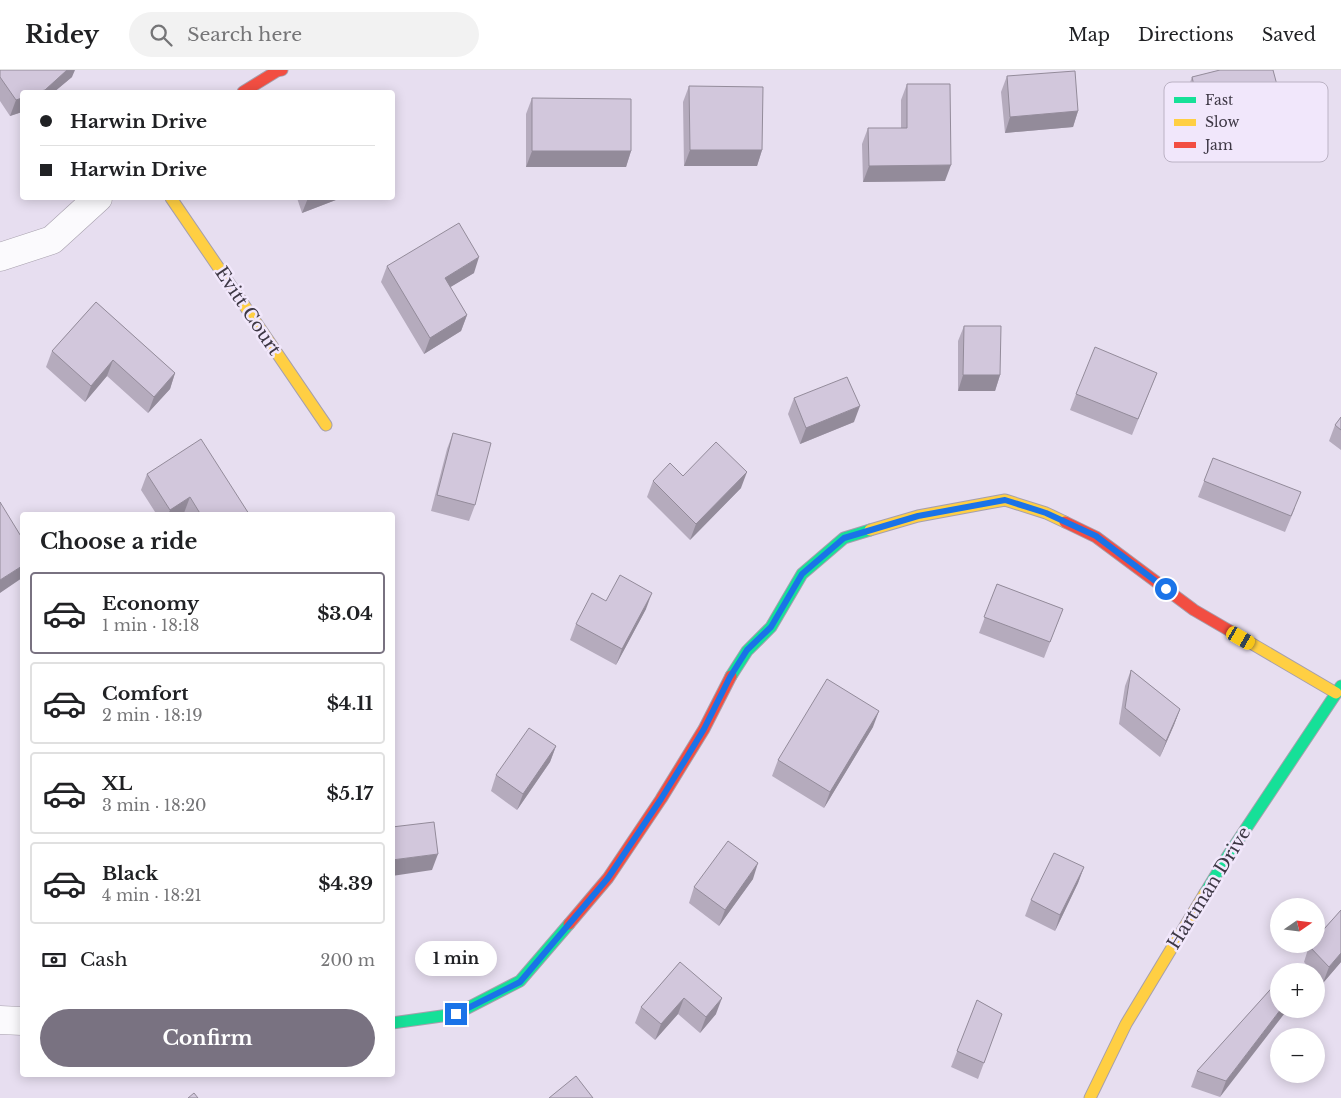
<!DOCTYPE html>
<meta charset="utf-8">
<style>
:root{--surface:#fff;--page:#f2f2f2;--text:#202124;--muted:#757577;--line:#e0e0e0;--accent:#797281}
body{margin:0;font-family:"Libre Baskerville",serif;background:var(--page);color:var(--text);height:100vh;display:flex;flex-direction:column;font-size:19px;white-space:nowrap}
*{box-sizing:border-box;margin:0}
p{font-size:16px;color:var(--muted)}
.icon{flex:none;width:28px;height:28px;fill:none;stroke:currentColor;stroke-width:2;stroke-linecap:round;stroke-linejoin:round}
.map{position:relative;flex:1;overflow:hidden}
.side{position:absolute;left:20px;top:442px;width:375px;height:565px;display:flex;flex-direction:column;background:var(--surface);border-radius:5px;box-shadow:0 2px 12px #0003}
.side>*{flex:none}
.guide{position:absolute;left:20px;top:20px;width:375px;height:110px;border-radius:5px;box-shadow:0 2px 12px #0003;display:grid;align-content:center;height:110px;padding:0 20px;background:var(--surface)}
.needle{width:32px;rotate:76deg}
.buttons{position:absolute;left:1270px;top:828px;display:grid;gap:10px}
.buttons a{display:grid;place-items:center;width:55px;height:55px;border-radius:50%;background:var(--surface);box-shadow:0 2px 12px #0003;font-size:25px}
.end{position:absolute;width:22px;height:22px;margin:-11px;border:6px solid #1a73e8;background:#fff;box-shadow:0 0 0 2px #fff}
.from{border-radius:50%}
.bubble{position:absolute;height:35px;border-radius:18px;background:var(--surface);box-shadow:0 2px 12px #0003;font-size:16px;font-weight:800;line-height:35px;text-align:center}
.car{position:absolute;width:15px;height:30px;margin:-15px -8px;border-radius:6px;box-shadow:0 0 4px 1px #0007;background:linear-gradient(#f5c518 24%,#345 0 40%,#f5c518 0 76%,#345 0 86%,#f5c518 0)}
.guide b{display:flex;align-items:center;gap:18px;height:48px;font-size:19px}
.guide b+b{border-top:1px solid var(--line)}
.guide i{width:12px;height:12px;background:var(--text)}
ul{padding:0;list-style:none}
li{display:flex;align-items:center;gap:15px;height:82px;margin:0 10px 8px;padding:0 10px;border:2px solid var(--line);border-radius:5px}
li div{flex:1}
li b{display:block;font-size:19px}
li em{font-style:normal;font-weight:800}
li.on{border-color:var(--accent)}
li>.icon{width:45px;height:45px;stroke-width:1.5}
h2{padding:0 20px;font-size:22px;line-height:60px}
.pay{display:flex;align-items:center;gap:12px;height:55px;padding:0 20px;font-size:19px}
.pay p{margin-inline-start:auto}
.action{display:flex;gap:10px;margin-top:auto;padding:10px 20px}
.action a{flex:1;height:58px;border-radius:30px;background:var(--accent);color:#fff;font-size:20px;font-weight:800;line-height:58px;text-align:center}
header{display:flex;align-items:center;gap:30px;box-sizing:border-box;height:70px;padding:0 25px;background:var(--surface);border-bottom:1px solid var(--line)}
header strong{font-size:24px}
nav{display:flex;gap:28px;margin-inline-start:auto;font-size:18px}
.search{width:350px;height:45px;background:var(--page);display:flex;align-items:center;gap:12px;box-sizing:border-box;padding:0 18px;border-radius:28px;color:var(--muted);font-size:19px}
.map>svg:first-child{display:block}
.lines{fill:none;stroke-linecap:round;stroke-linejoin:round}
.street-casing{stroke:#a69fac;stroke-width:29}
.fast-casing{stroke:#a69fac;stroke-width:13}
.slow-casing{stroke:#a69fac;stroke-width:13}
.jam-casing{stroke:#a69fac;stroke-width:13}
.street{stroke:#fbfafd;stroke-width:28}
.fast{stroke:#16e098;stroke-width:11}
.slow{stroke:#ffcf43;stroke-width:11}
.jam{stroke:#f24e42;stroke-width:11}
.wall{fill:#b5abbd}
.shaded-wall{fill:#938b9a}
.building{fill:#d2c7dc;stroke:#938b9a}
.route{stroke:#1a73e8;stroke-width:6}
.labels{text-anchor:middle;dominant-baseline:central;stroke-width:5;stroke-linejoin:round;paint-order:stroke}
.street-label{font-size:18px;fill:#3e3845;stroke:#f1e7fb}
.key{fill:#f1e7fb;stroke:#bbb2c4;stroke-width:1}
.key-label{font-size:14px;fill:#3e3845}
</style>
<header>
<strong>Ridey</strong>
<div class="search"><svg class="icon" aria-label="search" viewBox="0 0 24 24"><circle cx="10" cy="10" r="6"/><path d="M15 15l6 6"/></svg>Search here</div>
<nav><a>Map</a><a>Directions</a><a>Saved</a></nav>
</header>
<div class="map">
<svg width="1341" height="1028" viewBox="0 0 1341 1028">
<rect width="100%" height="100%" fill="#e7def0"/>
<g class="lines">
<defs>
<path id="street" d="M 0,187 L 52,170 L 98,128
M 0,950 L 22,951"/>
<path id="fast" d="M 731,606 L 747,581 L 771,557 L 802,504 L 844,468 L 870,460
M 1205,823 L 1225,790 L 1341,616
M 392,953 L 456,944 L 520,911 L 569,854"/>
<path id="slow" d="M 171,128 L 326,355
M 870,460 L 918,446 L 1005,430 L 1046,443 L 1065,452
M 1249,572 L 1336,623
M 1090,1028 L 1126,954 L 1205,823"/>
<path id="jam" d="M 243,22 L 277,1 L 282,0
M 1065,452 L 1096,467 L 1194,540 L 1249,572
M 569,854 L 608,808 L 661,729 L 704,659 L 731,606"/>
</defs>
<use href="#street" class="street-casing"/>
<use href="#fast" class="fast-casing"/>
<use href="#slow" class="slow-casing"/>
<use href="#jam" class="jam-casing"/>
<use href="#street" class="street"/>
<use href="#fast" class="fast"/>
<use href="#slow" class="slow"/>
<use href="#jam" class="jam"/>
</g>
<path class="wall" d="M 0,0 L 72,7 L 54,22 L 22,22 L 22,42 L 10,46 L 0,31 Z
M 1007,6 L 1078,41 L 1073,57 L 1005,63 L 1001,22 Z
M 1192,7 L 1275,46 L 1196,64 L 1186,23 Z
M 907,14 L 945,111 L 863,112 L 862,74 L 868,58 L 901,58 L 901,30 Z
M 689,16 L 762,80 L 757,96 L 684,96 L 683,32 Z
M 532,28 L 631,81 L 626,97 L 526,97 L 526,44 Z
M 297,128 L 341,128 L 302,143 Z
M 387,196 L 474,203 L 450,217 L 467,245 L 461,261 L 424,284 L 381,212 Z
M 96,232 L 175,303 L 170,319 L 148,343 L 107,306 L 85,332 L 46,297 L 52,281 Z
M 964,256 L 1000,305 L 995,321 L 958,321 L 958,271 Z
M 1157,303 L 1132,365 L 1070,340 L 1076,324 Z
M 794,328 L 854,352 L 800,374 L 788,344 Z
M 1341,347 L 1341,380 L 1329,371 L 1335,355 Z
M 453,363 L 475,435 L 469,451 L 431,441 L 447,379 Z
M 1213,388 L 1295,438 L 1285,462 L 1198,427 Z
M 147,404 L 249,445 L 185,445 L 184,443 L 181,445 L 157,445 L 141,420 Z
M 683,406 L 741,418 L 690,470 L 647,427 L 653,411 Z
M 997,514 L 1063,539 L 1044,588 L 979,563 Z
M 606,531 L 646,539 L 616,595 L 570,570 L 576,554 Z
M 1131,600 L 1180,639 L 1174,655 L 1160,687 L 1119,654 L 1125,616 Z
M 873,657 L 824,738 L 772,706 L 778,690 Z
M 556,676 L 550,692 L 517,740 L 491,721 L 496,705 Z
M 1084,797 L 1078,813 L 1055,861 L 1025,846 L 1031,830 Z
M 753,809 L 719,856 L 689,833 L 694,817 Z
M 1341,840 L 1341,892 L 1323,913 L 1316,906 L 1316,901 L 1312,901 L 1304,892 L 1309,876 Z
M 680,892 L 716,944 L 700,963 L 678,944 L 655,970 L 635,953 L 641,937 Z
M 1278,911 L 1220,1027 L 1191,1017 L 1197,1001 Z
M 977,930 L 1002,944 L 978,1009 L 951,997 Z"/>
<path class="shaded-wall" d="M 67,0 L 75,0 L 72,7 L 54,22 L 37,22 Z
M 22,28 L 22,42 L 10,46 L 16,30 Z
M 1281,30 L 1275,46 L 1196,64 L 1202,48 Z
M 1078,41 L 1073,57 L 1005,63 L 1010,47 Z
M 690,80 L 762,80 L 757,96 L 684,96 Z
M 532,81 L 631,81 L 626,97 L 526,97 Z
M 951,95 L 945,111 L 863,112 L 869,96 Z
M 308,128 L 341,128 L 302,143 Z
M 479,187 L 474,203 L 439,224 L 445,208 Z
M 467,245 L 461,261 L 424,284 L 430,268 Z
M 113,290 L 107,306 L 85,332 L 91,316 Z
M 175,303 L 170,319 L 148,343 L 154,327 Z
M 963,305 L 1000,305 L 995,321 L 958,321 Z
M 860,336 L 854,352 L 800,374 L 806,358 Z
M 747,402 L 741,418 L 690,470 L 696,454 Z
M 190,427 L 184,443 L 181,445 L 168,445 L 170,440 Z
M 22,496 L 22,508 L 0,523 L 0,510 Z
M 652,523 L 646,539 L 616,595 L 622,579 Z
M 1180,639 L 1174,655 L 1160,687 L 1166,671 Z
M 879,641 L 873,657 L 824,738 L 830,722 Z
M 556,676 L 550,692 L 517,740 L 523,724 Z
M 438,784 L 432,800 L 392,806 L 392,790 Z
M 758,793 L 753,809 L 719,856 L 725,840 Z
M 1084,797 L 1078,813 L 1055,861 L 1060,845 Z
M 1341,883 L 1341,892 L 1323,913 L 1329,897 Z
M 684,928 L 678,944 L 655,970 L 661,954 Z
M 722,928 L 716,944 L 700,963 L 706,947 Z
M 1281,939 L 1288,939 L 1220,1027 L 1226,1011 Z"/>
<path class="building" d="M 0,0 L 67,0 L 45,20 L 37,22 L 22,22 L 22,28 L 16,30 L 0,7 Z
M 1220,0 L 1273,0 L 1281,30 L 1202,48 L 1192,7 Z
M 1075,1 L 1078,41 L 1010,47 L 1007,6 Z
M 907,14 L 950,14 L 951,95 L 869,96 L 868,58 L 907,58 Z
M 689,16 L 763,17 L 762,80 L 690,80 Z
M 532,28 L 631,29 L 631,81 L 532,81 Z
M 459,153 L 479,187 L 445,208 L 467,245 L 430,268 L 387,196 Z
M 96,232 L 175,303 L 154,327 L 113,290 L 91,316 L 52,281 Z
M 964,256 L 1001,256 L 1000,305 L 963,305 Z
M 1095,277 L 1157,303 L 1138,349 L 1076,324 Z
M 847,307 L 860,336 L 806,358 L 794,328 Z
M 1341,347 L 1341,360 L 1335,355 Z
M 453,363 L 491,373 L 475,435 L 437,425 Z
M 201,369 L 249,444 L 248,445 L 201,445 L 190,427 L 170,440 L 147,404 Z
M 716,372 L 747,402 L 696,454 L 653,411 L 670,393 L 683,406 Z
M 1213,388 L 1301,422 L 1291,446 L 1204,411 Z
M 0,432 L 22,468 L 22,496 L 0,510 Z
M 620,505 L 652,523 L 622,579 L 576,554 L 592,523 L 606,531 Z
M 997,514 L 1063,539 L 1050,572 L 984,547 Z
M 1131,600 L 1180,639 L 1166,671 L 1125,638 Z
M 827,609 L 879,641 L 830,722 L 778,690 Z
M 529,658 L 556,676 L 523,724 L 496,705 Z
M 434,752 L 438,784 L 392,790 L 392,757 Z
M 728,771 L 758,793 L 725,840 L 694,817 Z
M 1054,783 L 1084,797 L 1060,845 L 1031,830 Z
M 1341,840 L 1341,883 L 1329,897 L 1309,876 L 1311,874 L 1316,874 L 1316,868 Z
M 680,892 L 722,928 L 706,947 L 684,928 L 661,954 L 641,937 Z
M 1278,911 L 1279,911 L 1279,939 L 1281,939 L 1226,1011 L 1197,1001 Z
M 977,930 L 1002,944 L 984,993 L 957,981 Z
M 576,1006 L 593,1028 L 549,1028 Z
M 194,1023 L 198,1028 L 188,1028 Z"/>
<g class="lines">
<path class="route" d="M 456,944 L 520,912 L 608,808 L 661,729 L 687,687 L 704,659 L 730,607 L 747,580 L 771,557 L 802,504 L 844,468 L 918,446 L 1005,430 L 1046,443 L 1096,466 L 1166,519"/>
</g>
<g class="labels">
<g class="street-label">
<text transform="translate(248 241) rotate(56)">Evitt Court</text>
<text transform="translate(1209 818) rotate(-58)">Hartman Drive</text>
</g>
</g>
<rect x="1164" y="12" width="164" height="80" rx="8" class="key"/>
<rect x="1174" y="27" width="22" height="6" fill="#16e098"/>
<rect x="1174" y="49" width="22" height="7" fill="#ffcf43"/>
<rect x="1174" y="72" width="22" height="6" fill="#f24e42"/>
<g class="key-label">
<text x="1205" y="35">Fast</text>
<text x="1205" y="57">Slow</text>
<text x="1205" y="80">Jam</text>
</g>
</svg>
<div class="buttons">
<a><svg class="needle" viewBox="-14 -14 28 28"><path d="M0-13l5 13h-10z" fill="#e53935"/><path d="M0 13l5-13h-10z" fill="#757577"/></svg></a>
<a>+</a>
<a>−</a>
</div>
<i class="end from" style="left:1166px;top:519px"></i>
<i class="end" style="left:456px;top:944px"></i>
<div class="bubble" style="left:415px;top:871px;width:82px">1 min</div>
<i class="car" style="left:1241px;top:568px;rotate:120deg"></i>
<div class="guide">
<b><i class="from"></i>Harwin Drive</b>
<b><i></i>Harwin Drive</b>
</div>
<section class="side">
<h2>Choose a ride</h2>
<ul>
<li class="on"><svg class="icon" aria-label="car" viewBox="0 0 24 24"><path d="M5 17H2v-5l4-1 3-4h7l3 4 3 1v5h-3M9 17h6M6 11h13"/><circle cx="7" cy="17" r="2"/><circle cx="17" cy="17" r="2"/></svg><div><b>Economy</b><p>1 min · 18:18</p></div><em>$3.04</em></li>
<li><svg class="icon" aria-label="car" viewBox="0 0 24 24"><path d="M5 17H2v-5l4-1 3-4h7l3 4 3 1v5h-3M9 17h6M6 11h13"/><circle cx="7" cy="17" r="2"/><circle cx="17" cy="17" r="2"/></svg><div><b>Comfort</b><p>2 min · 18:19</p></div><em>$4.11</em></li>
<li><svg class="icon" aria-label="car" viewBox="0 0 24 24"><path d="M5 17H2v-5l4-1 3-4h7l3 4 3 1v5h-3M9 17h6M6 11h13"/><circle cx="7" cy="17" r="2"/><circle cx="17" cy="17" r="2"/></svg><div><b>XL</b><p>3 min · 18:20</p></div><em>$5.17</em></li>
<li><svg class="icon" aria-label="car" viewBox="0 0 24 24"><path d="M5 17H2v-5l4-1 3-4h7l3 4 3 1v5h-3M9 17h6M6 11h13"/><circle cx="7" cy="17" r="2"/><circle cx="17" cy="17" r="2"/></svg><div><b>Black</b><p>4 min · 18:21</p></div><em>$4.39</em></li>
</ul>
<div class="pay"><svg class="icon" aria-label="cash" viewBox="0 0 24 24"><path d="M3 7h18v10H3z"/><circle cx="12" cy="12" r="2"/></svg>Cash<p>200 m</p></div>
<div class="action"><a>Confirm</a></div>
</section>
</div>
